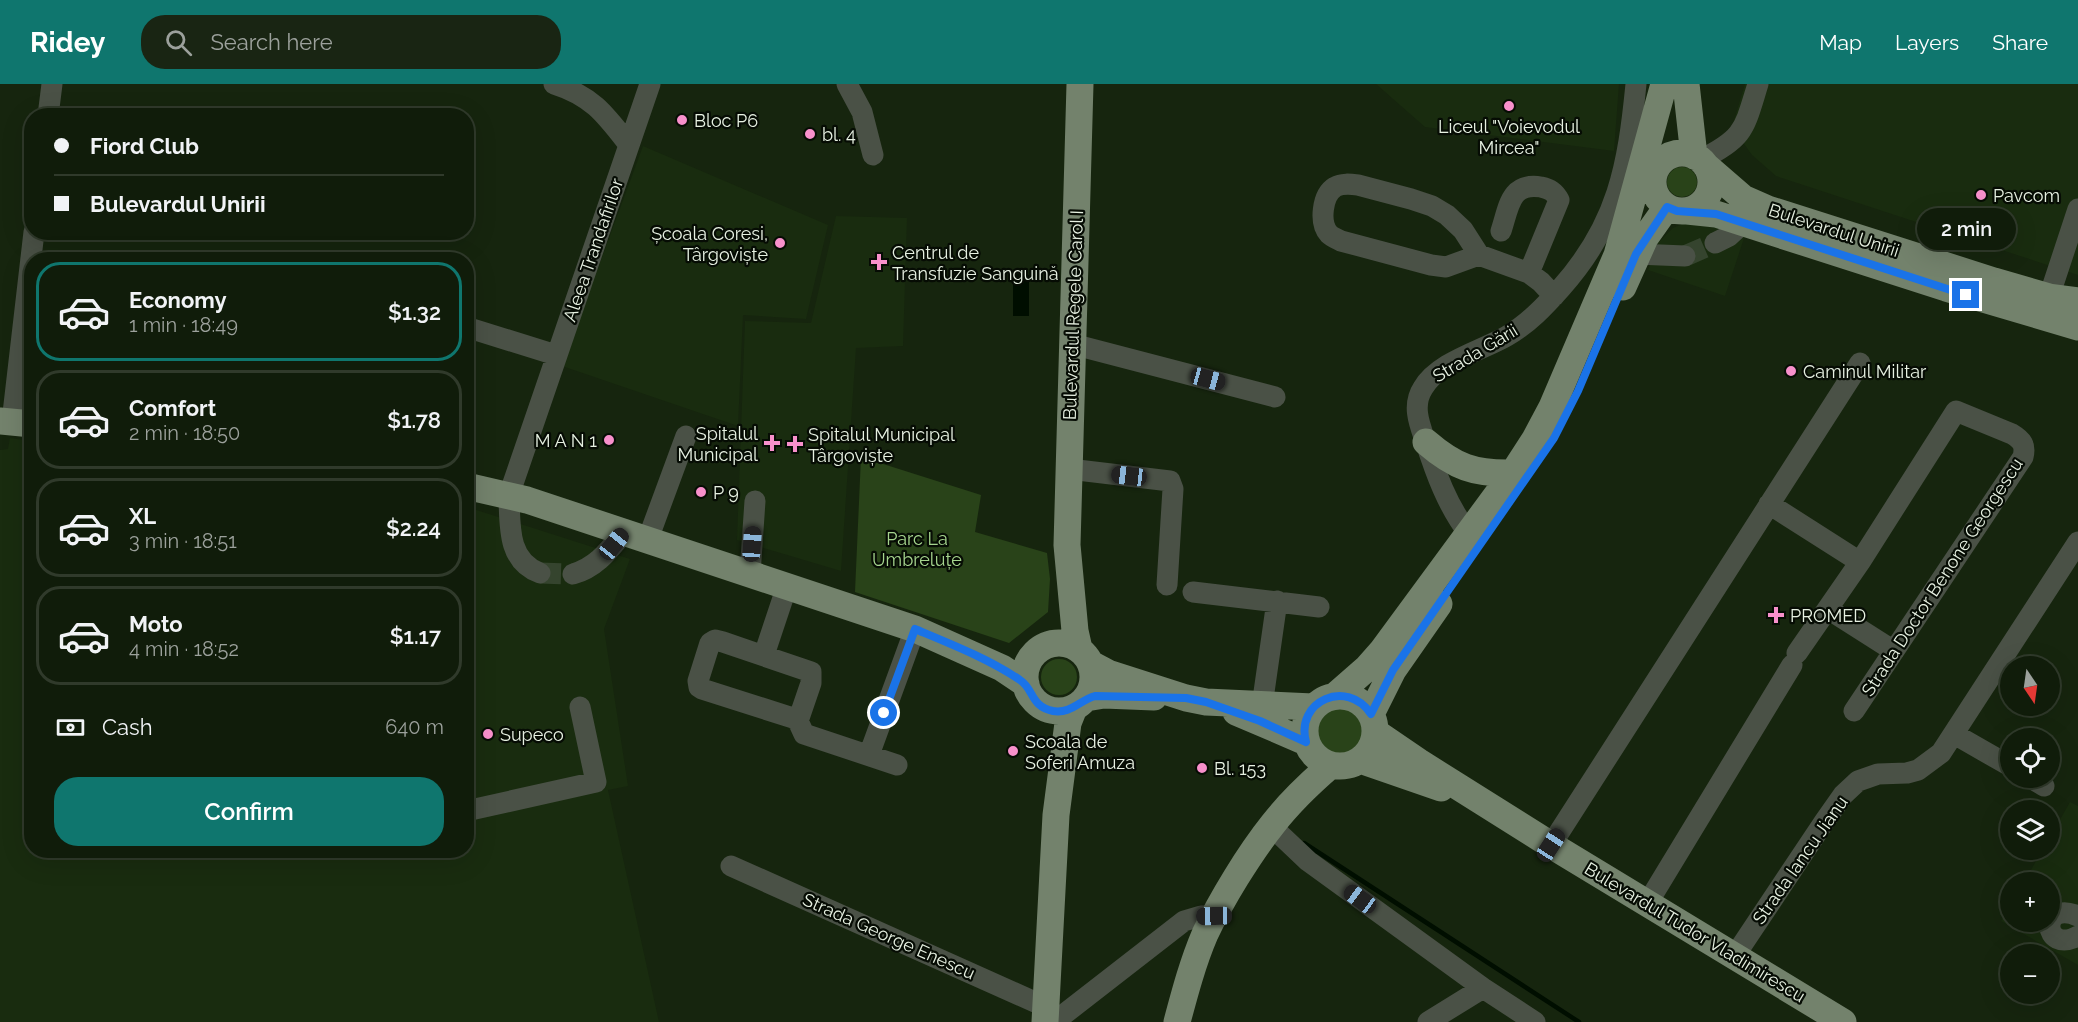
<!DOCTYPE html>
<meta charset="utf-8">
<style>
:root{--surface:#101c0a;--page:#192513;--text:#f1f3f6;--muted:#9ca19c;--line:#303a2b;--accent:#0f766e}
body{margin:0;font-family:Raleway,sans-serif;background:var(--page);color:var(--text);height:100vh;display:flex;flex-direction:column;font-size:22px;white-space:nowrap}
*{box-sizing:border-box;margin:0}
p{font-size:20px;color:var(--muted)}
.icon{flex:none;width:33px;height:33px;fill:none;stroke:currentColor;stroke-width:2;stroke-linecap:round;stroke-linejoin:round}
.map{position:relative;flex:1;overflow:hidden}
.drawer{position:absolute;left:24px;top:168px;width:450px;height:606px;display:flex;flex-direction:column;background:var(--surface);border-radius:24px;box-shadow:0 6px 24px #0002,0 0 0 2px var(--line)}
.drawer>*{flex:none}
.top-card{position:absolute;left:24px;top:24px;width:450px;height:132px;border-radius:24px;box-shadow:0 6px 24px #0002,0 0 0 2px var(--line);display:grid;align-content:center;height:132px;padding:0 30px;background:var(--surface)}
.needle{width:39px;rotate:167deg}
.controls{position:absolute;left:2000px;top:572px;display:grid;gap:12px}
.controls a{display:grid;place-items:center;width:60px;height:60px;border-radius:50%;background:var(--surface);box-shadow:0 6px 24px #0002,0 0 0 2px var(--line);font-size:30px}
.end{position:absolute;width:27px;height:27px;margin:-14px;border:8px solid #1a73e8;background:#fff;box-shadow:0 0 0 3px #fff}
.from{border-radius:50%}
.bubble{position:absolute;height:42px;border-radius:21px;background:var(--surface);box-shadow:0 6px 24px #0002,0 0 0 2px var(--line);font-size:20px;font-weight:600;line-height:42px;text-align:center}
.car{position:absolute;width:18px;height:36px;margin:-18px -9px;border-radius:8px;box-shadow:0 0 4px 2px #0007;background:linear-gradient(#222 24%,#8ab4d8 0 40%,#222 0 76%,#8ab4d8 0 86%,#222 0)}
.top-card b{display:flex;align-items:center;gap:21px;height:57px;font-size:22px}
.top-card b+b{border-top:2px solid var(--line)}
.top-card i{width:15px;height:15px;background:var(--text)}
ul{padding:10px 0 0;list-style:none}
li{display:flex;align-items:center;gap:18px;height:99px;margin:0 12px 9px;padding:0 18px;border:3px solid var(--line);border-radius:24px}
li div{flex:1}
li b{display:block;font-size:22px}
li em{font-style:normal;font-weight:600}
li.on{border-color:var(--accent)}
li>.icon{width:54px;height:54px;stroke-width:1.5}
.pay{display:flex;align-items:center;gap:15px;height:66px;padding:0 30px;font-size:22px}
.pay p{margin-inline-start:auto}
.primary-button{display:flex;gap:12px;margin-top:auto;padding:12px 30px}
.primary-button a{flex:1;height:69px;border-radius:24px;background:var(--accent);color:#fff;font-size:24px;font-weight:600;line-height:69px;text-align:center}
header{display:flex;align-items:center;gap:36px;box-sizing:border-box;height:84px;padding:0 30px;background:var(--accent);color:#fff}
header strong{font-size:28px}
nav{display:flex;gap:33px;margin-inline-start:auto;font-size:21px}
.search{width:420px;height:54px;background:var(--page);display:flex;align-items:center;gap:15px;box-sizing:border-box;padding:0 21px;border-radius:24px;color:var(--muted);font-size:22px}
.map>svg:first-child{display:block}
.built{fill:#192c0f}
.green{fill:#294319}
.water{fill:#000e00}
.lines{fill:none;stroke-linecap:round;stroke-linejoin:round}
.stream{stroke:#000e00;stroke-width:4.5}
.minor-tunnel{stroke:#35442e;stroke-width:21;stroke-dasharray:21 10;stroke-linecap:butt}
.minor{stroke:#4a5146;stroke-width:21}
.major{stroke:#73826c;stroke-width:27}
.route{stroke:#1a73e8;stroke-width:8}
.poi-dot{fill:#f890cb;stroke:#060c04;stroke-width:2}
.labels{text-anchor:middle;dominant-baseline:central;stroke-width:4.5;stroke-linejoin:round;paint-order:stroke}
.poi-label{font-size:18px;fill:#e7f1e2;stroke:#060c04;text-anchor:start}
.street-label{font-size:18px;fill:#e7f1e2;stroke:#060c04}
.park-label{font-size:18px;fill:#a6d58e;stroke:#060c04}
</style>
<header>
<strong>Ridey</strong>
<div class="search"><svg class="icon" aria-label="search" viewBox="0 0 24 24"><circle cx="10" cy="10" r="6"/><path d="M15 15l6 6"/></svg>Search here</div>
<nav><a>Map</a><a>Layers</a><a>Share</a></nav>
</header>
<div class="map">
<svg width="2078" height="938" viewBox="0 0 2078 938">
<rect width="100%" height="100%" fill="#16250e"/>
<path class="built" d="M 1376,0 L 1619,0 L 1614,67 L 1425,43 Z
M 1745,0 L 2078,0 L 2078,191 L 1776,92 L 1752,71 L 1732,43 Z
M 643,62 L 828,141 L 806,235 L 743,231 L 738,342 L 562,282 Z
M 836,132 L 907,134 L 903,262 L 856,264 L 841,487 L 737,456 L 745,237 L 811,239 Z
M 1687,138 L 1747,145 L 1725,212 L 1648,186 L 1658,159 L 1673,144 Z
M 10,354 L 31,357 L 32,766 L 466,766 L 467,423 L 630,475 L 604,545 L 628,702 L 608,706 L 659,938 L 0,938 L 0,366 L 8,365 Z
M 2070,718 L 2078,722 L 2078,881 L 2001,837 L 2010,822 L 2010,837 L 2049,837 L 2049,798 L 2024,798 L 2043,765 L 2049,765 L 2049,755 Z"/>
<path class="green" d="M1667 98a15 15 0 1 1 30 0a15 15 0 1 1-30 0Z
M 861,373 L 981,411 L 975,448 L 1047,469 L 1050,495 L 1048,528 L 1009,559 L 855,508 Z
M1041 593a18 18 0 1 1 36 0a18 18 0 1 1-36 0Z
M1317 647a23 23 0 1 1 46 0a23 23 0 1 1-46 0Z"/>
<path class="water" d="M 1013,189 L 1029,191 L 1029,232 L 1013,232 Z"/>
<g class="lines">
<path class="stream" d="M 1304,759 L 1579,938"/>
<path class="minor-tunnel" d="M 1685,172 L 1715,159
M 540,489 L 573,490"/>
<path class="minor" d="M 554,0 C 592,12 605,30 629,61
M 847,0 L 862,28 L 873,71
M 48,32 L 52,0
M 1700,76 C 1745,54 1744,45 1758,0
M 1501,147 C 1509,123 1510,98 1541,103 C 1550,105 1555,108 1559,116 L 1529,189
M 1715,159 L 1729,152 L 1743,139
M 1636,170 L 1685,172
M 1479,171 L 1446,183 L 1431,181 L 1341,157 C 1337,155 1332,153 1329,150 C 1319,139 1322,111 1335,103 C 1342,99 1350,100 1358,101 L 1411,115 L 1432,122 L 1447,131 L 1463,146 L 1479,171 L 1529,189 L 1541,198 L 1554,212
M 2049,213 L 2078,125
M 466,243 L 556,271
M 1072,260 L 1275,313
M 12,338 L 34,148
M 1069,385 L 1170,397 L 1173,405 L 1167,501
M 1769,420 L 1860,478
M 1469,450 C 1447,421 1436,390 1425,356 C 1419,339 1412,321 1423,304 C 1438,278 1481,267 1507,252 C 1528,240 1545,222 1561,204 C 1618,140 1628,82 1636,0
M 648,455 L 686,352
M 540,489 C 507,477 510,441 509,411 L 650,0
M 573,490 C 597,483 609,466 624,448
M 750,490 L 755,417
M 1193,508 L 1319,523
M 1828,525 L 1894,567
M 1797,569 L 1860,478 L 1956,327 L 2012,350 C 2022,356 2026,361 2023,373 L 1854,627
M 764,571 L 787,502
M 1262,622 L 1277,517
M 798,637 L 811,599 L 811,588 L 723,558 L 715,556 L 710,559 L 698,597 L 699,603 L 702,605 L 793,634 L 798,637 L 804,650 L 897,681
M 1954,650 L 2010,682
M 869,671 L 915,545
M 2029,693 L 2044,702
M 466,727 L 596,698 L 580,623
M 1271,742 L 1308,777 L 1483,904 L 1535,938
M 1551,761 L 1860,279
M 731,782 L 1046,923
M 1647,820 L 1792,581
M 2078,832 C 2039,815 2042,871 2078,852
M 1734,873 L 1824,738 L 1843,711 L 1858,697 L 1878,690 L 1907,689 L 1918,686 L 1941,669 L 2078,458
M 1054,938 L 1184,837 L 1201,832 L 1214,832
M 1428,938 L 1483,904"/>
<path class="major" d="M 1686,0 L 1694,72
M1653 98a29 29 0 1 1 58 0a29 29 0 1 1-58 0Z
M 1706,82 L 1743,114 L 1768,125 L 1994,197 L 2049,213 L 2078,217
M 1687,127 L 1716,130 L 1946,204 L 2078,243
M 1623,203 L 1645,154 L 1667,123
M 0,337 L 32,340
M 1426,358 C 1455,383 1474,390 1513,389
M 466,402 L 527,416 L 915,545 L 1002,584 L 1026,600
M1025 593a34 34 0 1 1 68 0a34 34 0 1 1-68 0Z
M 1079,565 L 1075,547 L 1067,461 L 1080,0
M 1091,580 L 1108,589 L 1186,614 L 1206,618 L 1313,623
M1305 647a35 35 0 1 1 70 0a35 35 0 1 1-70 0Z
M 1335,612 L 1367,584 L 1382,567 L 1513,389 L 1535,355 L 1552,323 L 1617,171 L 1664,0
M 1086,614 L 1104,611 L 1154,613
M 1236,628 L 1306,658
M 1371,630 L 1393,586 L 1439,520
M 1375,648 L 1419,678 L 1551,761 L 1843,938
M 1360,676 L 1441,704
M 1045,938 L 1056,731 L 1068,639 L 1074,624
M 1177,938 C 1185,908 1193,878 1205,850 C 1221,816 1249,770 1273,740 C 1290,718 1310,699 1331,681"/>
</g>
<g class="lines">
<path class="route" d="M 884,629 L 915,545 C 951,560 989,575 1020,596 C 1034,605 1030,622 1053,627 C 1071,630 1080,616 1095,612 L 1186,614 L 1206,618 L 1260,637 L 1306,658 C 1295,617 1347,594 1371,630 L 1393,586 L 1554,354 L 1578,307 L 1636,170 L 1667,123 L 1677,127 L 1716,130 L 1966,211"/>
</g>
<g class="poi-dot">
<circle cx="1509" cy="22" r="6"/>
<circle cx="682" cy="36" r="6"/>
<circle cx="810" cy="50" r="6"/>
<circle cx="1981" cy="111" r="6"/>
<circle cx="780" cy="159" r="6"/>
<path d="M876 169h6v6h6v6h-6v6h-6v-6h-6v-6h6z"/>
<circle cx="1791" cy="287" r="6"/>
<circle cx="609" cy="356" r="6"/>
<path d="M769 350h6v6h6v6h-6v6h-6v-6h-6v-6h6z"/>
<path d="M792 351h6v6h6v6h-6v6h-6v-6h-6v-6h6z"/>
<circle cx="701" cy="408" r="6"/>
<path d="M1773 522h6v6h6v6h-6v6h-6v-6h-6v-6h6z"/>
<circle cx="488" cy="650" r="6"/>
<circle cx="1013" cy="667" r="6"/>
<circle cx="1202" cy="684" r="6"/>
</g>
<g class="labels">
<g class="poi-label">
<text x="694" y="36">Bloc P6</text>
<text x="1509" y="42" text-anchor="middle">Liceul "Voievodul<tspan x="1509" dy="21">Mircea"</tspan></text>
<text x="822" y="50">bl. 4</text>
<text x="1993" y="111">Pavcom</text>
<text x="768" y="149" text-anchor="end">Școala Coresi,<tspan x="768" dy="21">Târgoviște</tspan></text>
<text x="892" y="168">Centrul de<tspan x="892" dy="21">Transfuzie Sanguină</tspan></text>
<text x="1803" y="287">Caminul Militar</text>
<text x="758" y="349" text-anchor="end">Spitalul<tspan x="758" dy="21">Municipal</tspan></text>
<text x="808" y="350">Spitalul Municipal<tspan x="808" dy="21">Târgoviște</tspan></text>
<text x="597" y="356" text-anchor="end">M A N 1</text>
<text x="713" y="408">P 9</text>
<text x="1790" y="531">PROMED</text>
<text x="500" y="650">Supeco</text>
<text x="1025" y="657">Scoala de<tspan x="1025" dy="21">Soferi Amuza</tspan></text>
<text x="1214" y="684">Bl. 153</text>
</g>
<g class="street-label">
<text transform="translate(1834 146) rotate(18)">Bulevardul Unirii</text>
<text transform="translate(593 166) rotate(-71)">Aleea Trandafirilor</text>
<text transform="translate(1073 231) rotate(-88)">Bulevardul Regele Carol I</text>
<text transform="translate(1475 269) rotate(-31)">Strada Gării</text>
<text transform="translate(1942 493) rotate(-57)">Strada Doctor Benone Georgescu</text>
<text transform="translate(1800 776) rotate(-55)">Strada Iancu Jianu</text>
<text transform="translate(1695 848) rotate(31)">Bulevardul Tudor Vladimirescu</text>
<text transform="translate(889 852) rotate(24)">Strada George Enescu</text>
</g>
<g class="park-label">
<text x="917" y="454">Parc La<tspan x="917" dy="21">Umbreluțe</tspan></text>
</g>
</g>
</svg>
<div class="controls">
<a><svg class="needle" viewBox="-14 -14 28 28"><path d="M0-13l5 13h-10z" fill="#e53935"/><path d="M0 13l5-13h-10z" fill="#9ca19c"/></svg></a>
<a><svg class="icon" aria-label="locate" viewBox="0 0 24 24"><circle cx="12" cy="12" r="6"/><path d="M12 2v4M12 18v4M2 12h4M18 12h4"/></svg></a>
<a><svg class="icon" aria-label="layers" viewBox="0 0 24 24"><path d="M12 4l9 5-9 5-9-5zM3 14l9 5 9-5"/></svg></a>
<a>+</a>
<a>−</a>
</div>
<i class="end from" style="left:884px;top:629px"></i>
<i class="end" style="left:1966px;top:211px"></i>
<div class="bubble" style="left:1917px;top:124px;width:99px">2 min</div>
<i class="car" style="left:1208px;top:295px;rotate:105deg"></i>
<i class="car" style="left:1129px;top:392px;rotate:277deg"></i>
<i class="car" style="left:614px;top:460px;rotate:39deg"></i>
<i class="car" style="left:752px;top:460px;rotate:4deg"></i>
<i class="car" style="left:1551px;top:761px;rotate:33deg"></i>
<i class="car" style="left:1360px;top:815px;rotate:306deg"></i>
<i class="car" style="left:1214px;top:832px;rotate:269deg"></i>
<div class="top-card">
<b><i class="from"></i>Fiord Club</b>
<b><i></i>Bulevardul Unirii</b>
</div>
<section class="drawer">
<ul>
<li class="on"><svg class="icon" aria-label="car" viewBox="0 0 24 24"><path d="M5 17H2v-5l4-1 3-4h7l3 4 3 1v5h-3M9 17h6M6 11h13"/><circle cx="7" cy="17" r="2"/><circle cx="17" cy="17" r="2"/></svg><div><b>Economy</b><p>1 min · 18:49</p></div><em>$1.32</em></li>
<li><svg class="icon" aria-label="car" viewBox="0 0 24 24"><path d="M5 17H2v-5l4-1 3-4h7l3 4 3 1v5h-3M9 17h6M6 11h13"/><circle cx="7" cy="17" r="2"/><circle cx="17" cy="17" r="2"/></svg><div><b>Comfort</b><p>2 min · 18:50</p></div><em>$1.78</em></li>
<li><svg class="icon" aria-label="car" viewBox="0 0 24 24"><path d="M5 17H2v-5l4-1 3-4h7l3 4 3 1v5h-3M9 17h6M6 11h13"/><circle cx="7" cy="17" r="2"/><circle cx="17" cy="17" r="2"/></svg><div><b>XL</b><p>3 min · 18:51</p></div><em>$2.24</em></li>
<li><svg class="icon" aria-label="car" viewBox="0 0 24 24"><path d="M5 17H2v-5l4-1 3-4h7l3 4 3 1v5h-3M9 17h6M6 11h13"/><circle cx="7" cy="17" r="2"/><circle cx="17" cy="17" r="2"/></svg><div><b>Moto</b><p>4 min · 18:52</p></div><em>$1.17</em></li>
</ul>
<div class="pay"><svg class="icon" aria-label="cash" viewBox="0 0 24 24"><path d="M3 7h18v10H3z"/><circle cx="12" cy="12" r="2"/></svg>Cash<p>640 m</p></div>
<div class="primary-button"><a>Confirm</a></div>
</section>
</div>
